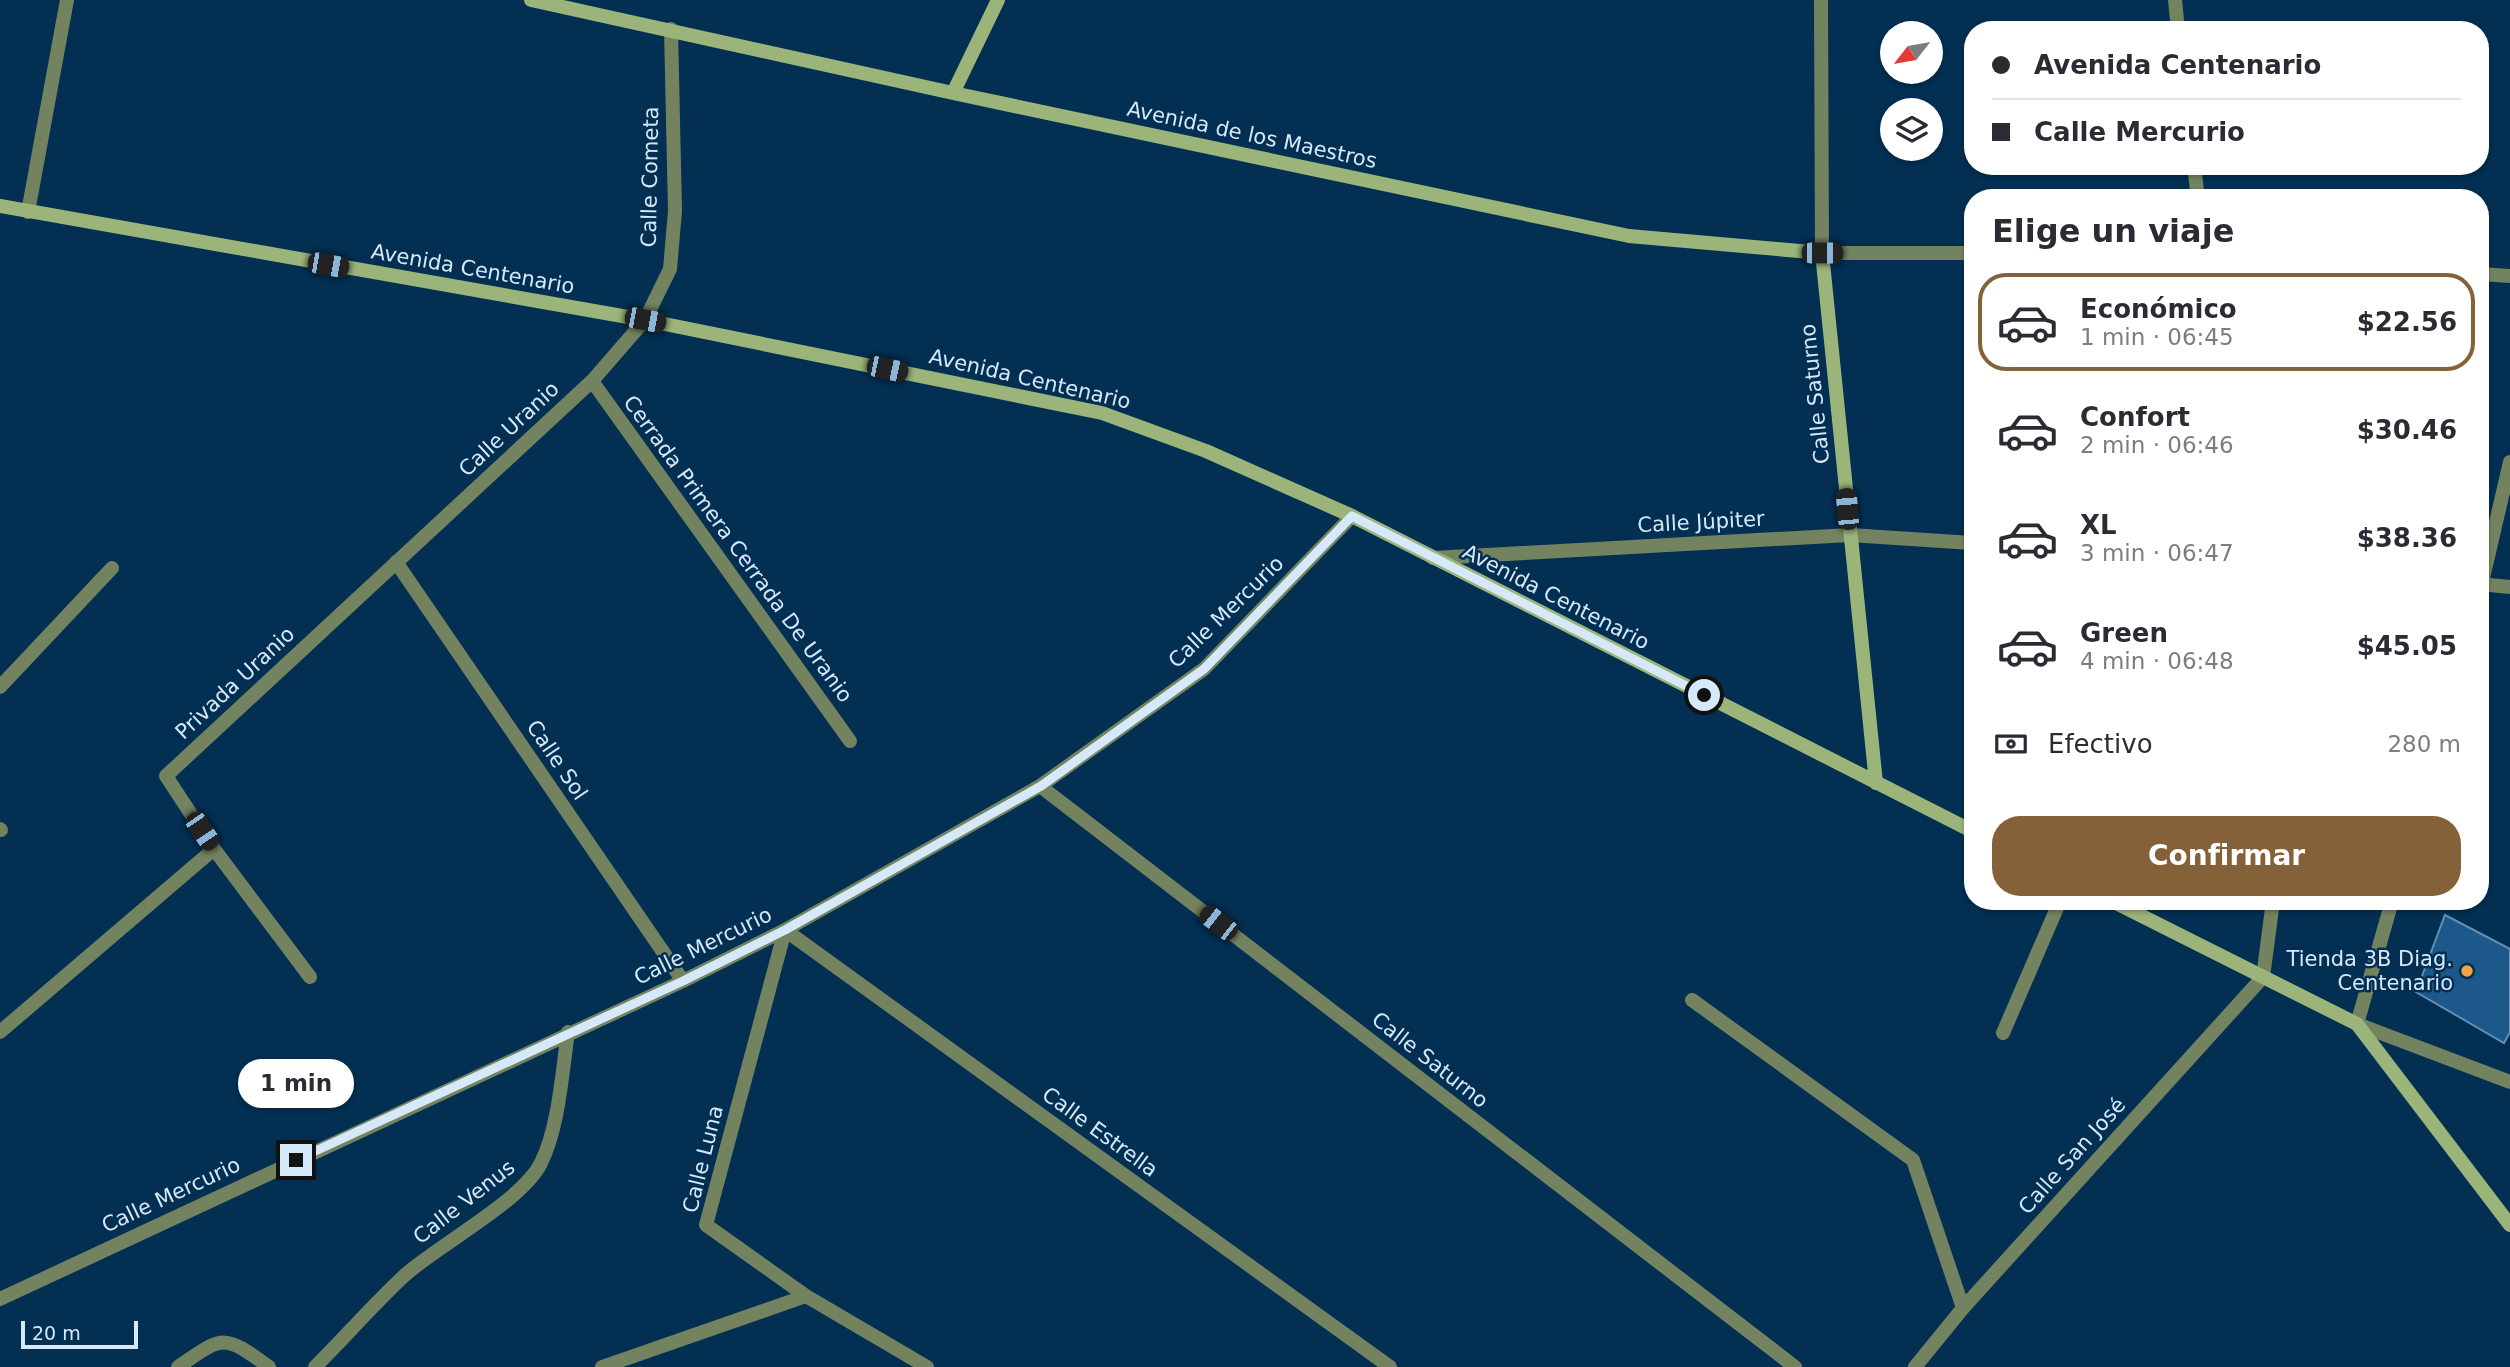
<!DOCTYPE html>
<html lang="es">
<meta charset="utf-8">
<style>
:root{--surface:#fff;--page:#f2f2f3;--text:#2b2b33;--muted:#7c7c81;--line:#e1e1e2;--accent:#85613a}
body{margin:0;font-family:"DejaVu Sans",sans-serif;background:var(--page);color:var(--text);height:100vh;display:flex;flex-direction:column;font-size:26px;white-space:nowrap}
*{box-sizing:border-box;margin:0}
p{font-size:23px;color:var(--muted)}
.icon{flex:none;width:38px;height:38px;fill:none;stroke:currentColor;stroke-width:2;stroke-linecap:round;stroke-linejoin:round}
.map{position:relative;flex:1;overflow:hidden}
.drawer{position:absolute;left:1964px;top:189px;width:525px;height:721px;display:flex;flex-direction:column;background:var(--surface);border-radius:28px;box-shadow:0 2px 5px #0004}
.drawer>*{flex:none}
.banner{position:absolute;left:1964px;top:21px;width:525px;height:154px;border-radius:28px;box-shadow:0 2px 5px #0004;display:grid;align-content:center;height:154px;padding:0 28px;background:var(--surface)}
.needle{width:46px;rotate:239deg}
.fabs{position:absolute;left:1880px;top:21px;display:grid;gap:14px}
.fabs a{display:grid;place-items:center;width:63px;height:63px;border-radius:50%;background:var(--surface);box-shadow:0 2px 5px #0004;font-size:35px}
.scale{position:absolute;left:21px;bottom:18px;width:117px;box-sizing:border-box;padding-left:7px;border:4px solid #d6e9fa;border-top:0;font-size:19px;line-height:24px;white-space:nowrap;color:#d6e9fa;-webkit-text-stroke:5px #022f52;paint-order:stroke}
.end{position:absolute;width:32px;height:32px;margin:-16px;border:9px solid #d6e9fa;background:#111;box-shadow:0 0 0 4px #111}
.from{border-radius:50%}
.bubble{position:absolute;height:49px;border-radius:24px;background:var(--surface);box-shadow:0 2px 5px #0004;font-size:23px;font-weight:700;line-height:49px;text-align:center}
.car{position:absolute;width:21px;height:42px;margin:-21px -10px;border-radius:9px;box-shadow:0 0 5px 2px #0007;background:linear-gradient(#222 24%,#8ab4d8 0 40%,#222 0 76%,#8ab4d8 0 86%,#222 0)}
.banner b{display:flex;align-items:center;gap:24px;height:66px;font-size:26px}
.banner b+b{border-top:2px solid var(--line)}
.banner i{width:18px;height:18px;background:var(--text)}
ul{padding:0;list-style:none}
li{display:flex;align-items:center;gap:21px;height:98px;margin:0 14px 10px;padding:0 14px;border:4px solid transparent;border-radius:28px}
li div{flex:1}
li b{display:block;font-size:26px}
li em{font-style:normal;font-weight:700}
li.active{border-color:var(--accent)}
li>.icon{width:63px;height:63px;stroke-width:1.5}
h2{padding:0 28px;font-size:32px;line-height:84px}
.pay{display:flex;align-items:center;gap:18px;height:77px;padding:0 28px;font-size:26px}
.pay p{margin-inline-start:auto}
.primary-button{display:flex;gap:14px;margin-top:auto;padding:14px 28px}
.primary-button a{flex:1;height:80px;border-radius:28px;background:var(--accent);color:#fff;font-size:28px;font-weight:700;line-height:80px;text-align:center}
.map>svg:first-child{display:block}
.building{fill:#1c588a;stroke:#628db5;stroke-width:2}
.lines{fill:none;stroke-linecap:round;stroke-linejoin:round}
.lane{stroke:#73835f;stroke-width:14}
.street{stroke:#73835f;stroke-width:14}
.secondary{stroke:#9ab479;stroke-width:14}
.route{stroke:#d6e9fa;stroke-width:9}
.poi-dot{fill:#f3a443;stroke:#022f52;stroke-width:2.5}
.labels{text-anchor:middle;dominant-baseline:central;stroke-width:5;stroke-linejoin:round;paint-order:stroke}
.street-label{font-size:21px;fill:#d6e9fa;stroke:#022f52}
.poi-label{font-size:21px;fill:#d6e9fa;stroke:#022f52;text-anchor:end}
</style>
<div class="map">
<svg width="2510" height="1367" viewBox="0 0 2510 1367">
<rect width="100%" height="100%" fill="#022f52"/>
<path class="building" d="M 2445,915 L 2510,949 L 2510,1032 L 2504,1043 L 2416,992 Z"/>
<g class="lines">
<path class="lane" d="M 2003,1033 L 2060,901"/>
<path class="street" d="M 1821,0 L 1822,253 L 1972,253
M 2175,0 L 2178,30
M 2194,166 L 2198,198
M 28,212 L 67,0
M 2480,274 L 2510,276
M 592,381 L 850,741
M 1433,558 L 1850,535 L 1972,543
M 396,562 L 683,981
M 2480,584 L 2510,587
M 2480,591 L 2510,462
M 0,687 L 112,568
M 1040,786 L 1795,1367
M 0,829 L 1,830
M 2392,901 L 2357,1024 L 2510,1082
M 310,977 L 214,849 L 166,776 L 592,381 L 645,320 L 670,269 L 675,211 L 671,29
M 1692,1000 L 1913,1160 L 1963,1308
M 0,1032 L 214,849
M 0,1299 L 683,981 L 785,930 L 1040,786 L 1204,669 L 1352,516
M 178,1367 C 223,1336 223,1333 269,1367
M 315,1367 C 345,1337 374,1304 405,1275 C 440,1244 522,1201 541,1163 C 559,1126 562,1073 568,1032
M 602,1367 L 806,1296
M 927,1367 L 806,1296 L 706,1225 L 785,930 L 1390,1367
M 1915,1367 L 1963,1308 L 2263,977 L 2273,901"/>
<path class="secondary" d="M 531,0 L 953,93 L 1629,236 L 1822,253 L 1876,783
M 953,93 L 998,0
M 0,206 L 645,320 L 1102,413 L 1206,451 L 1352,516 L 1972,831
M 2112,901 L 2357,1024 L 2510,1225"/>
</g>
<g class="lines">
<path class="route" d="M 296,1160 L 683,981 L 785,930 L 1041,786 L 1204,669 L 1352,516 L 1704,695"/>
</g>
<circle class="poi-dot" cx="2467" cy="971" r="7"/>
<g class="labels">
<g class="street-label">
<text transform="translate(1252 135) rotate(12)">Avenida de los Maestros</text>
<text transform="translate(650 177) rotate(-89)">Calle Cometa</text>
<text transform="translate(473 269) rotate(10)">Avenida Centenario</text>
<text transform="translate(1030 379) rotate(13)">Avenida Centenario</text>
<text transform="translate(1815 394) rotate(-96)">Calle Saturno</text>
<text transform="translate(509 429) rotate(-43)">Calle Uranio</text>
<text transform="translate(1701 522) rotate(-3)">Calle Júpiter</text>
<text transform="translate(738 549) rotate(54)">Cerrada Primera Cerrada De Uranio</text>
<text transform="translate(1556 597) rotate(27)">Avenida Centenario</text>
<text transform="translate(1226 612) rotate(-44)">Calle Mercurio</text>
<text transform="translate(235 683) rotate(-43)">Privada Uranio</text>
<text transform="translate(557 760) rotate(56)">Calle Sol</text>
<text transform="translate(703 946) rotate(-26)">Calle Mercurio</text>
<text transform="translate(1430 1060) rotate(38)">Calle Saturno</text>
<text transform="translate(1100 1132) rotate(36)">Calle Estrella</text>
<text transform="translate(2072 1156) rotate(-48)">Calle San José</text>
<text transform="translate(703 1159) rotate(-76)">Calle Luna</text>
<text transform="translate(171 1195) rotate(-25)">Calle Mercurio</text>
<text transform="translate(464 1202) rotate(-38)">Calle Venus</text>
</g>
<g class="poi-label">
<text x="2453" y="959">Tienda 3B Diag.<tspan x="2453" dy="24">Centenario</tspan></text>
</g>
</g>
</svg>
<div class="fabs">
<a><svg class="needle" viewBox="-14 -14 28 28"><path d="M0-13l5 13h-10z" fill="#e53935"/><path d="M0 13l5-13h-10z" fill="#7c7c81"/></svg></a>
<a><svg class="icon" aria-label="layers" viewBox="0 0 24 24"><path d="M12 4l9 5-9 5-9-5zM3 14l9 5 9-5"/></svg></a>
</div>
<div class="scale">20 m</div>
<i class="end from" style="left:1704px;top:695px"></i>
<i class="end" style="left:296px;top:1160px"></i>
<div class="bubble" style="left:238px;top:1059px;width:116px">1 min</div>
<i class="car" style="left:1822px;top:253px;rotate:90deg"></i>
<i class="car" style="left:328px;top:265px;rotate:100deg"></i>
<i class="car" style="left:645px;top:320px;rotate:101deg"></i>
<i class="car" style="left:887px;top:369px;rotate:102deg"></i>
<i class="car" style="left:1847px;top:509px;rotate:355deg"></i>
<i class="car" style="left:202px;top:831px;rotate:146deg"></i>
<i class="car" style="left:1218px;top:923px;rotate:308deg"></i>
<div class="banner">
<b><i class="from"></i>Avenida Centenario</b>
<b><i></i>Calle Mercurio</b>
</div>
<section class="drawer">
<h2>Elige un viaje</h2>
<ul>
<li class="active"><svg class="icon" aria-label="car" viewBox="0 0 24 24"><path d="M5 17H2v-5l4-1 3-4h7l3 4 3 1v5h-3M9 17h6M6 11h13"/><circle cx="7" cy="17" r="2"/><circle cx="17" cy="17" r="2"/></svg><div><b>Económico</b><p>1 min · 06:45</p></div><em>$22.56</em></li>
<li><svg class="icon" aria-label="car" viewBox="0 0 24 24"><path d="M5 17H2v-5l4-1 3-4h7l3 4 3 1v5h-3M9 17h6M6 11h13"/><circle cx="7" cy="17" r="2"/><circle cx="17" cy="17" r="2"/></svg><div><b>Confort</b><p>2 min · 06:46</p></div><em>$30.46</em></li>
<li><svg class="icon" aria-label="car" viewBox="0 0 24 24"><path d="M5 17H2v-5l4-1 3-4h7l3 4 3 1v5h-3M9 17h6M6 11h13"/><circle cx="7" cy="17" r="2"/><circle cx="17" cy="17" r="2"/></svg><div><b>XL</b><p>3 min · 06:47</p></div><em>$38.36</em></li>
<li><svg class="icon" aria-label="car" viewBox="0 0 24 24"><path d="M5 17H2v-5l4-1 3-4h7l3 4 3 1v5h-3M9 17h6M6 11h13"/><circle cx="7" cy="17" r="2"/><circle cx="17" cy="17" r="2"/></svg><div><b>Green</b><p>4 min · 06:48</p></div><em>$45.05</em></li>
</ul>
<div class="pay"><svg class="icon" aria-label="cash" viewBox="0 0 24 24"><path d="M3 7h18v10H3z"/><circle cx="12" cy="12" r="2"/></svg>Efectivo<p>280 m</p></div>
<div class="primary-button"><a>Confirmar</a></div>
</section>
</div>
